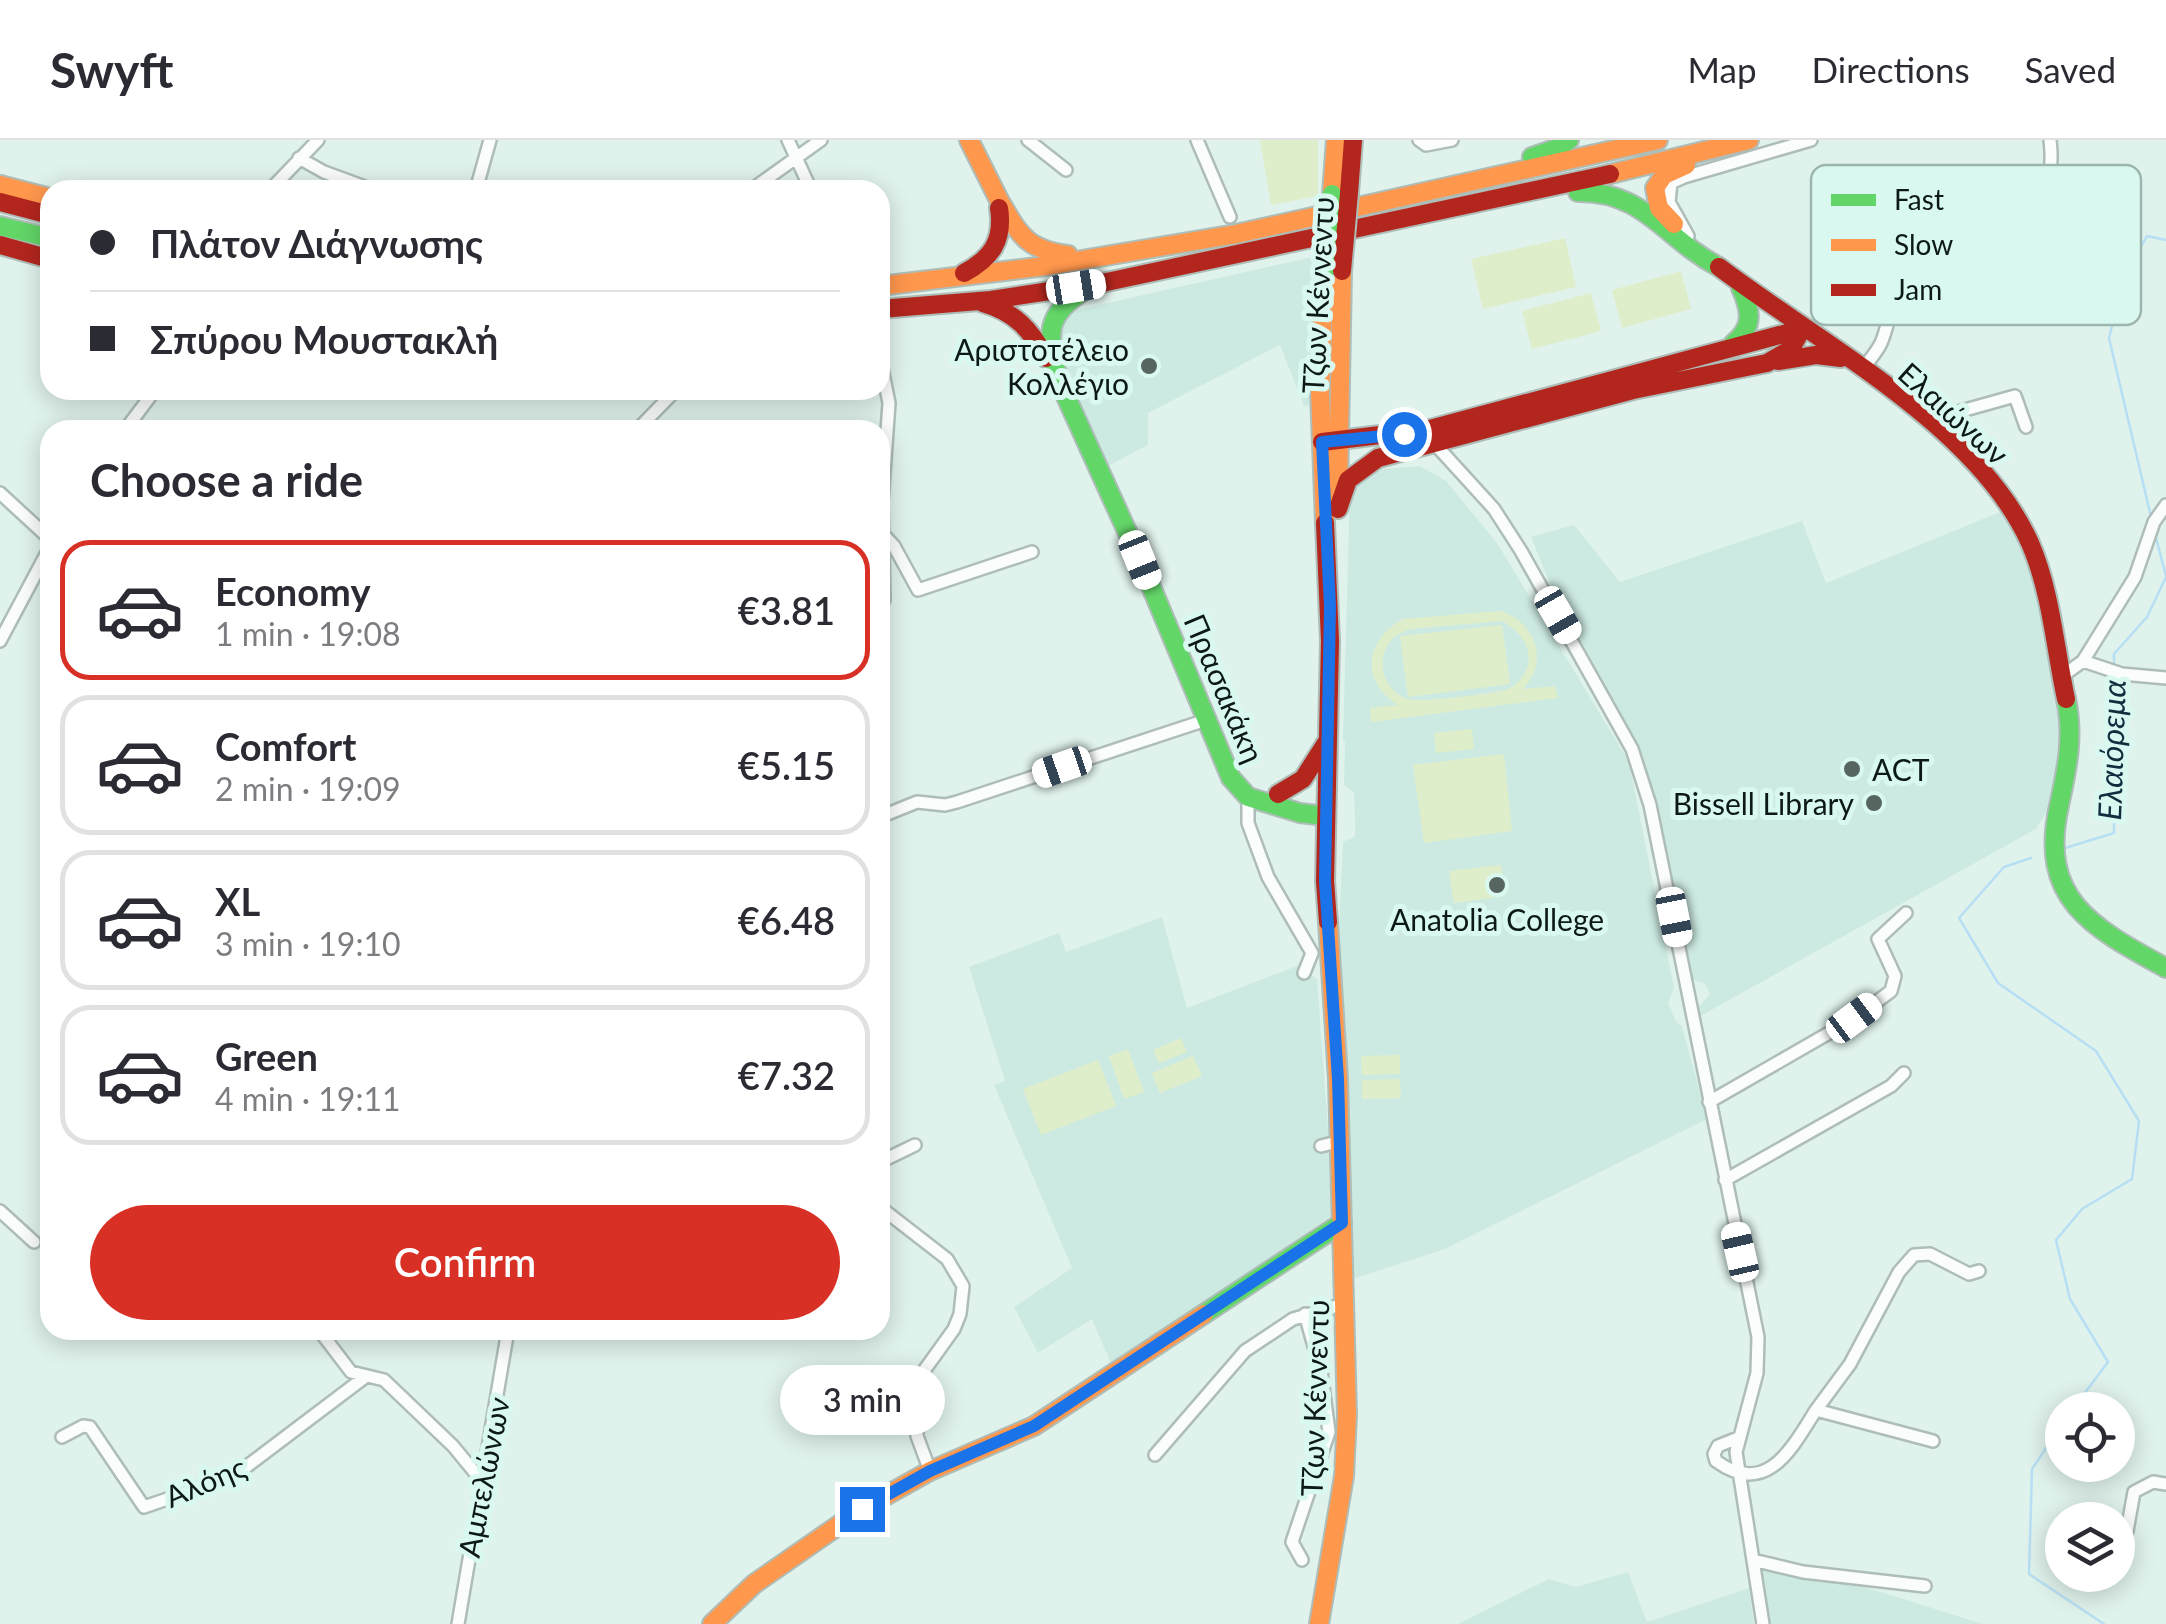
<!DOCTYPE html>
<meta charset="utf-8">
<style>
:root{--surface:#fff;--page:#f7f7f7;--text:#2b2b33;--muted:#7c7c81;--line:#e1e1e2;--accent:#d93025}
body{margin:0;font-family:Lato,sans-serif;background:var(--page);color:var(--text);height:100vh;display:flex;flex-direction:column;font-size:38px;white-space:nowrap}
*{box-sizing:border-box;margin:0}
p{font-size:32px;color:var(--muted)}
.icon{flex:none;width:55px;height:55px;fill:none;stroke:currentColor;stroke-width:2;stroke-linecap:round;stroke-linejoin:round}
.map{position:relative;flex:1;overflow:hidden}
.details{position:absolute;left:40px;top:280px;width:850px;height:920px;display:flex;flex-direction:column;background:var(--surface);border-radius:30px;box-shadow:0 5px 25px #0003}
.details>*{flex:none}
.top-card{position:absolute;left:40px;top:40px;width:850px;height:220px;border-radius:30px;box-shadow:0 5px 25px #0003;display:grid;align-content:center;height:220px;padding:0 50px;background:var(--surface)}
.buttons{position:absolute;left:2045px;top:1252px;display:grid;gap:20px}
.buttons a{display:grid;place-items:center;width:90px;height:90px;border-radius:50%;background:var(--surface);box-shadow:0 5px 25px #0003;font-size:50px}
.end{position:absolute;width:45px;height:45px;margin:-22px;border:12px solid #1a73e8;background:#fff;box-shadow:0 0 0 5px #fff}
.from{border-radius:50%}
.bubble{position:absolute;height:70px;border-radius:35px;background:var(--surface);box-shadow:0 5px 25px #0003;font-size:32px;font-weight:600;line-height:70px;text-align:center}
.car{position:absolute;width:30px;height:60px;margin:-30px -15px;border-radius:12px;box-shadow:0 0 8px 2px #0007;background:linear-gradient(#fff 24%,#345 0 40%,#fff 0 76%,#345 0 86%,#fff 0)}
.top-card b{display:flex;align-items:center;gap:35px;height:95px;font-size:38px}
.top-card b+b{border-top:2px solid var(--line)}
.top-card i{width:25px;height:25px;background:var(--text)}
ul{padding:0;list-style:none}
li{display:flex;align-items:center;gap:30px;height:140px;margin:0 20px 15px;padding:0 30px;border:5px solid var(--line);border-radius:30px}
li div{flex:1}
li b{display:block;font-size:38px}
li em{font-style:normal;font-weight:600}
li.selected{border-color:var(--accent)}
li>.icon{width:90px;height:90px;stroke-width:1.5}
h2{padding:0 50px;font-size:45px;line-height:120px}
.button{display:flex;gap:20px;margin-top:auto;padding:20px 50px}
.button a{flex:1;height:115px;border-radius:60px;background:var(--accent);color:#fff;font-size:40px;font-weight:600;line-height:115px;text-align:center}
header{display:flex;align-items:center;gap:60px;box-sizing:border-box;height:140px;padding:0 50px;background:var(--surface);border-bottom:2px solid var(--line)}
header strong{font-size:48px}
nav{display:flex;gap:55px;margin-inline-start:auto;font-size:35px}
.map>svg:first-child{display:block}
.built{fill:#cdeae2}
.green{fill:#dfeeca;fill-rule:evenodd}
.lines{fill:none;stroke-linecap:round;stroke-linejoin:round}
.stream{stroke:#b7dff4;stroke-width:2.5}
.street-casing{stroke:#aebdb8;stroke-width:16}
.fast-casing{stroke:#aebdb8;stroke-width:22}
.slow-casing{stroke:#aebdb8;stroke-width:22}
.jam-casing{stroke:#aebdb8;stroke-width:22}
.street{stroke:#fafdfc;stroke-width:11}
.fast{stroke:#63d668;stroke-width:18}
.slow{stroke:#ff974d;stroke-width:18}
.jam{stroke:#b3261e;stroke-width:18}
.fast-bridge-casing{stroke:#aebdb8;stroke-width:22;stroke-linecap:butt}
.jam-bridge-casing{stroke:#aebdb8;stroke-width:22;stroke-linecap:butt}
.fast-bridge{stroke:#63d668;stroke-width:18}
.jam-bridge{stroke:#b3261e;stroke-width:18}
.route{stroke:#1a73e8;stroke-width:12}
.poi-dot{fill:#576561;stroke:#d9f9f0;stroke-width:4}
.labels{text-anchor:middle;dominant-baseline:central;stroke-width:10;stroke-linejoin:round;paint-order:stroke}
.street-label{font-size:30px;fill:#0d1916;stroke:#d9f9f0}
.poi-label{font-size:30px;fill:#0d1916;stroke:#d9f9f0;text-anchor:end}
.water-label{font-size:32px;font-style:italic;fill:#112d3e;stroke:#d9f9f0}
.key{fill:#d9f9f0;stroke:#9cb6af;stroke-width:2.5}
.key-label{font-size:28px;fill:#0d1916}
</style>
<header>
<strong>Swyft</strong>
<nav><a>Map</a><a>Directions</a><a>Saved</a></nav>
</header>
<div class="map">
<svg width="2166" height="1484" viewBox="0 0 2166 1484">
<rect width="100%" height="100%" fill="#e0f2ec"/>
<path class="built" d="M 1312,117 L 1309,265 L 1304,266 L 1280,205 L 1148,273 L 1148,305 L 1106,327 L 1068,246 L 1057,188 L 1072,171 Z
M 1420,326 L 1446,341 L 1497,403 L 1629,622 L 1674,848 L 1668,863 L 1677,883 L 1682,886 L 1707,979 L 1445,1109 L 1353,1139 L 1349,959 L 1339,788 L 1343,702 L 1355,696 L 1355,681 L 1354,652 L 1344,645 L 1345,602 L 1343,600 L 1350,348 L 1370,330 Z
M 2005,370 L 2037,448 L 2062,578 L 2062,613 L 2051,665 L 2036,689 L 1697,878 L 1697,869 L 1710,854 L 1705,844 L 1691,839 L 1664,702 L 1640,610 L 1557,461 L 1531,397 L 1574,385 L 1620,442 L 1802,381 L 1826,443 Z
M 1162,777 L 1187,868 L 1297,826 L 1317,839 L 1329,1003 L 1331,1076 L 1112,1226 L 1092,1179 L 1038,1213 L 1014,1167 L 1072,1128 L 994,945 L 1005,941 L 969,827 L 1059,793 L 1066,812 Z
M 1760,1428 L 1868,1448 L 1983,1484 L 1768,1484 Z
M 1628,1432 L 1647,1482 L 1749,1448 L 1754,1484 L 1458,1484 L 1549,1439 L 1576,1447 Z"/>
<path class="green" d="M 1260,0 L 1318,0 L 1318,56 L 1271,65 Z
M 1565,98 L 1576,147 L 1483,169 L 1471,119 Z
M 1681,131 L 1691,169 L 1622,188 L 1612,150 Z
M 1591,153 L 1601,191 L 1532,209 L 1522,171 Z
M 1501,471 C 1535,483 1550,521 1523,549 L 1555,546 L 1558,558 L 1371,582 L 1370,568 L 1398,565 C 1359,541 1366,499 1403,479 ZM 1502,481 C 1518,490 1532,505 1528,525 C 1525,535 1518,545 1508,549 C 1495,554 1418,563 1407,559 C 1373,546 1375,497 1411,489 Z
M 1502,485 L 1510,544 L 1408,557 L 1400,496 Z
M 1472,589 L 1474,609 L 1436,613 L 1434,593 Z
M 1504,614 L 1512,691 L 1424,703 L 1413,625 Z
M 1501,725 L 1505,756 L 1454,763 L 1449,731 Z
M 1181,898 L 1187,912 L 1159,923 L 1153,910 Z
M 1128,909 L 1144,952 L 1124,959 L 1109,916 Z
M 1400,915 L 1400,934 L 1362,935 L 1361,916 Z
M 1193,916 L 1202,936 L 1160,953 L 1152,933 Z
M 1098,920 L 1116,966 L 1041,995 L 1023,949 Z
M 1400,939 L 1401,958 L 1362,959 L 1362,940 Z"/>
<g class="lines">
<path class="stream" d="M 2151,377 L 2109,198 L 2124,137 L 2147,96 L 2166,100
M 2155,394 L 2166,436
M 2114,527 L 2114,514 L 2147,477 L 2166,437
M 2065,708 L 2114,693 L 2114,535
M 2031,718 L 2004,727 L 1959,778 L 1998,843 L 2096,911 L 2139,981 L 2132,1039 L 2082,1069 L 2056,1100 L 2070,1159 L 2108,1222 L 2072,1270
M 2062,1284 L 2032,1329 L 2029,1434 L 2104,1484"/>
<defs>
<path id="street" d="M 788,0 L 811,50
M 1028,0 L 1066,30
M 1197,0 L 1230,77
M 1419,0 L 1426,5 L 1452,0
M 299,18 L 324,32 L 373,50
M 270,50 L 318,0
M 476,50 L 490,0
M 751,50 L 821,0
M 1688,96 L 1669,62 L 1671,43 L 1684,37 L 1811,0
M 880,218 L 889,263 L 882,362 L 884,460 L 880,468
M 1862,230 C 1868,222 1875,214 1880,205 C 1887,192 1887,173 1899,164 C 1918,149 1951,152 1973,145 C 2029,129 2057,54 2050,0
M 1929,280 L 2015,256 L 2026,287
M 125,290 L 155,250
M 637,290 L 676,250
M 1434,303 L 1494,369 L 1521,411 L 1632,609 L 1650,665 L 1758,1197 L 1757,1233 L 1736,1312 L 1763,1484
M 0,353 L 50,399
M 883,394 L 894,406 L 918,450 L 1032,412
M 0,501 L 50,407
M 2083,521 L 2122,534 L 2166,538
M 2061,537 L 2083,521 L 2135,437 L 2154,382 L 2166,365
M 1248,657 L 1248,683 L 1268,737 L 1312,813 L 1304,833
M 880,677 L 917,662 L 945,665 L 957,662 L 1206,580
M 1709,962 L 1855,878 L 1891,851 L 1895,836 L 1878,799 L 1906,773
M 1321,1006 L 1341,1001
M 880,1022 L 915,1005
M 1725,1040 L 1891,946 L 1904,933
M 880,1067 L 947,1119 L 963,1146 L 960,1174 L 954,1189 L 918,1239 L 917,1296 L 930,1331
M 0,1071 L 34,1102
M 319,1190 L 351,1232 L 384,1240 L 453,1306 L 481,1340
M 1816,1270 L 1850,1224 L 1899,1132 L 1914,1115 L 1930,1114 L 1969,1134 L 1979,1131
M 62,1297 L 83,1286 L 90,1287 L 144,1367 L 234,1336 L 365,1237
M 1738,1298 L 1718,1306 L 1714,1314 L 1716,1321 C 1767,1358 1792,1308 1816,1270 L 1933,1301
M 1155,1315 L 1245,1211 L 1293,1179 L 1344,1164
M 2118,1414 L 2127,1391 L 2134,1352 L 2153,1342 L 2166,1344
M 1302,1420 L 1292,1402 L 1329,1292 L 1321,1231 L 1305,1174
M 1753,1420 L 1803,1432 L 1925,1446
M 458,1484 L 508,1190"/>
<path id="fast" d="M 1532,17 L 1558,8 L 1569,0
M 1578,52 C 1645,51 1665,99 1719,127
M 0,86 L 50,98
M 1734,203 C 1754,187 1751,170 1741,148
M 1058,239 L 1140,420 L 1231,638 L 1248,657 L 1300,673 L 1326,676
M 1058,239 C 1048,195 1043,176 1085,150
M 2066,559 C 2074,596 2067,629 2059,666 C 2038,760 2093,788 2166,828
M 1204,1174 L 1342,1083"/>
<path id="slow" d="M 969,0 L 999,60
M 1610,34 L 1749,0
M 0,45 L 50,58
M 1332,54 L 1336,0
M 999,60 C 1019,94 1026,110 1068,115
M 1674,84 L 1659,68 L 1655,48 L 1664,35 L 1686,25
M 1324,136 L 1320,251 L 1325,383
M 880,146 L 1046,126 L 1236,94 L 1658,0
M 1338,352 L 1342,131
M 712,1484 L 754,1444 L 862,1369 L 930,1331 L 1034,1286 L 1204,1174
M 1319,1484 L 1344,1336 L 1347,1275 L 1338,939 L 1328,782"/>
<path id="jam" d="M 1349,53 L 1353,0
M 0,62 L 50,75
M 0,105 L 50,119
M 1719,127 C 1819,203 1977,285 2030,403 C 2051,451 2055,508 2066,559
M 964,133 C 992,118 1004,100 999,68
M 983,163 C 1015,172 1031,190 1046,218
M 880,169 L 991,160 L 1102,143 L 1610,34
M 1778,221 L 1816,215 L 1841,218
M 1322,302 L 1430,289 L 1802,189
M 1338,369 L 1348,340 L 1378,318 L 1633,250 L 1767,223 L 1791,209 L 1802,189
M 1325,383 L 1330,501 L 1325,741 L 1328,782
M 1278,654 L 1303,639 L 1326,603"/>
</defs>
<use href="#street" class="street-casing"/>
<use href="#fast" class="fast-casing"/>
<use href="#slow" class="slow-casing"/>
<use href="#jam" class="jam-casing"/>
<use href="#street" class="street"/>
<use href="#fast" class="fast"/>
<use href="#slow" class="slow"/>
<use href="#jam" class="jam"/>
<defs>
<path id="fast-bridge" d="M 1324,136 L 1332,54"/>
<path id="jam-bridge" d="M 1342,131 L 1349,53"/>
</defs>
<use href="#fast-bridge" class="fast-bridge-casing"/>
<use href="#jam-bridge" class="jam-bridge-casing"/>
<use href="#fast-bridge" class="fast-bridge"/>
<use href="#jam-bridge" class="jam-bridge"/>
</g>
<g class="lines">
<path class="route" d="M 862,1369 L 930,1331 L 1034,1286 L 1342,1083 L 1338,939 L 1325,741 L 1330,466 L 1322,302 L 1404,294"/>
</g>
<g class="poi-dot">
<circle cx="1149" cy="226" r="10"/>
<circle cx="1852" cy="629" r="10"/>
<circle cx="1874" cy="663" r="10"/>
<circle cx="1497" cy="745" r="10"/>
</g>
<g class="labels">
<g class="street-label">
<text transform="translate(1317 155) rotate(-87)">Τζων Κέννεντυ</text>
<text transform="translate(1954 273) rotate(42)">Ελαιώνων</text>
<text transform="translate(1225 548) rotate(67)">Πρασακάκη</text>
<text transform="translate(1314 1258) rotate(-88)">Τζων Κέννεντυ</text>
<text transform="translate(483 1337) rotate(-79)">Αμπελώνων</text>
<text transform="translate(205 1341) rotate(-23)">Αλόης</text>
</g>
<g class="poi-label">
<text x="1129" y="209">Αριστοτέλειο<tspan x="1129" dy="34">Κολλέγιο</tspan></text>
<text x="1872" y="629" text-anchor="start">ACT</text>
<text x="1854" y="663">Bissell Library</text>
<text x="1497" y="779" text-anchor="middle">Anatolia College</text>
</g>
<g class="water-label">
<text transform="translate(2111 610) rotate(-88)">Ελαιόρεμα</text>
</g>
</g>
<rect x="1811" y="25" width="330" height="160" rx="15" class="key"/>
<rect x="1831" y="54" width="45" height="12" fill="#63d668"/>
<rect x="1831" y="99" width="45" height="12" fill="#ff974d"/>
<rect x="1831" y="144" width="45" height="12" fill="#b3261e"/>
<g class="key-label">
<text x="1894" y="70">Fast</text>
<text x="1894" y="115">Slow</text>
<text x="1894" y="160">Jam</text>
</g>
</svg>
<div class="buttons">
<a><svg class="icon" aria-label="locate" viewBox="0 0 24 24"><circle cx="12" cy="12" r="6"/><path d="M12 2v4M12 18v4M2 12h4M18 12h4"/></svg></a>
<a><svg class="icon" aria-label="layers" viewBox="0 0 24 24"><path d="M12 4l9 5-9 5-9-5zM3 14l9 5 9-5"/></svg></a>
</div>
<i class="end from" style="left:1404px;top:294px"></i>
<i class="end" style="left:862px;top:1369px"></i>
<div class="bubble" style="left:780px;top:1225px;width:165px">3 min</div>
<i class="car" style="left:1076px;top:147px;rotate:81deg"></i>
<i class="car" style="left:1140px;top:420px;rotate:158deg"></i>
<i class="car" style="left:1558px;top:475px;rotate:150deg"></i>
<i class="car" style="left:1062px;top:627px;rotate:251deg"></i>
<i class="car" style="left:1674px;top:777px;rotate:169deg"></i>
<i class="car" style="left:1854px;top:878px;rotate:53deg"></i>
<i class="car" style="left:1740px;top:1112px;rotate:347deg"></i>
<div class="top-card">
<b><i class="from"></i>Πλάτον Διάγνωσης</b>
<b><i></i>Σπύρου Μουστακλή</b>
</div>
<section class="details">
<h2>Choose a ride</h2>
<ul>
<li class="selected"><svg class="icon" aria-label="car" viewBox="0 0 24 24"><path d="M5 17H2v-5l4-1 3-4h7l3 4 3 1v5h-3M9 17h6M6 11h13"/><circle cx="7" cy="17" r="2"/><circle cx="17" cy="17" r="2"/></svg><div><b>Economy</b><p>1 min · 19:08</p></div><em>€3.81</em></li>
<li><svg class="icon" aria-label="car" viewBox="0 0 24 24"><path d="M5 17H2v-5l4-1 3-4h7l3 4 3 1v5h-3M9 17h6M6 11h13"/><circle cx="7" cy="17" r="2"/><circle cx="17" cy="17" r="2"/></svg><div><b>Comfort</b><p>2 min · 19:09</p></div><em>€5.15</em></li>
<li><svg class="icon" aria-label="car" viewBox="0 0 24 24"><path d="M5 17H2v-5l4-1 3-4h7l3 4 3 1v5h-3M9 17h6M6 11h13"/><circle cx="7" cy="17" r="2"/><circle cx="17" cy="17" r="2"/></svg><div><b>XL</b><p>3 min · 19:10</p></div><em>€6.48</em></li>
<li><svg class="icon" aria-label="car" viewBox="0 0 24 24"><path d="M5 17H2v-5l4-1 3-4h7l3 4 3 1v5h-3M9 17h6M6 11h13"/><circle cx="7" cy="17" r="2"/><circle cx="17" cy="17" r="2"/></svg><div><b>Green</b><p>4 min · 19:11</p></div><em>€7.32</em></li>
</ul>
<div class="button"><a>Confirm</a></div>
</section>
</div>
